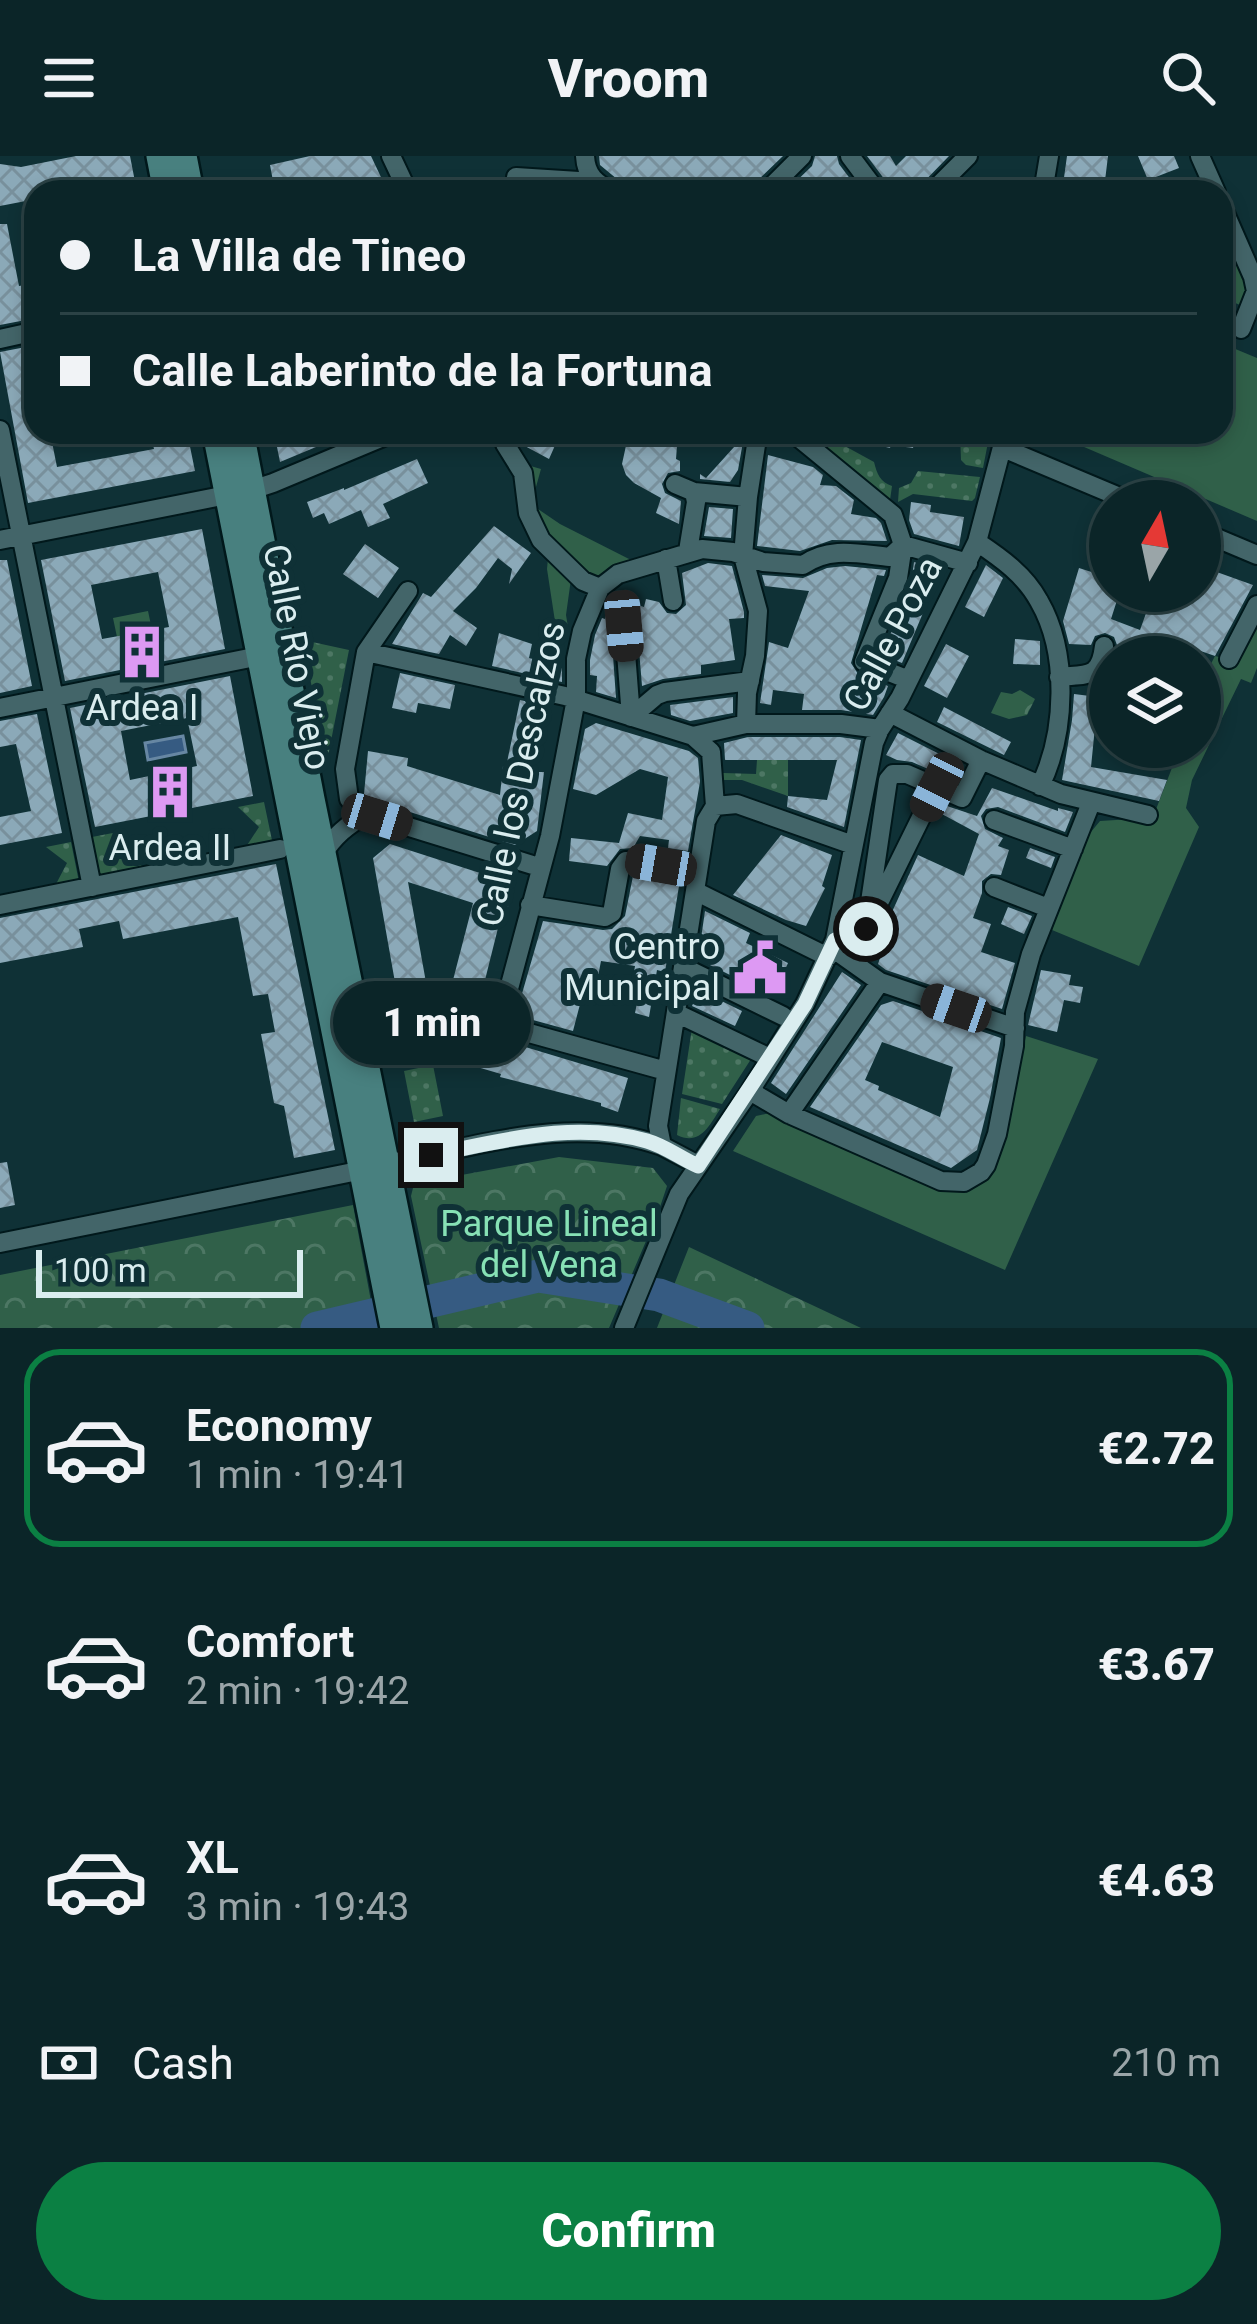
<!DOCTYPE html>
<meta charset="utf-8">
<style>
:root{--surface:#0b2528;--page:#142d30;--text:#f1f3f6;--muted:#9aa5a8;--line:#2b4245;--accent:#0b8043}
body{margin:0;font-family:Roboto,sans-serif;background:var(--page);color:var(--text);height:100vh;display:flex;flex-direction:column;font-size:45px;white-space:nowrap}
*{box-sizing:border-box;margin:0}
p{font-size:39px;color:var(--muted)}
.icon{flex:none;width:66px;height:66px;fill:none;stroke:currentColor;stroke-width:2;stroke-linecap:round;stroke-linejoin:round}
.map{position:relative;height:1172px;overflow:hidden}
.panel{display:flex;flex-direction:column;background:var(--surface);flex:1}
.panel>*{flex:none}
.hud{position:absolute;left:24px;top:24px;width:1209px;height:264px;border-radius:36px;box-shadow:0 6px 18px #0003,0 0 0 3px var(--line);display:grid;align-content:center;height:264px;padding:0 36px;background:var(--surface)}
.needle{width:78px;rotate:9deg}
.tools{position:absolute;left:1089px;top:324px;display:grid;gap:24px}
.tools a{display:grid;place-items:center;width:132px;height:132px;border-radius:50%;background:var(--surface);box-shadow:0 6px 18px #0003,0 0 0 3px var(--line);font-size:60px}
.scale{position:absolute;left:36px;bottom:30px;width:267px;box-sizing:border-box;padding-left:12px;border:6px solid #daedef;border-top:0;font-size:33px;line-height:42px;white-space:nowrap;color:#daedef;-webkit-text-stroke:9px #0f3136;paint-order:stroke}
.end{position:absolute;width:54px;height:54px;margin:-27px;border:15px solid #daedef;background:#111;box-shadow:0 0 0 6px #111}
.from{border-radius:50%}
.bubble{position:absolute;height:84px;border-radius:42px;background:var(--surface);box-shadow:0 6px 18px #0003,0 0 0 3px var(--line);font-size:39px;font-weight:800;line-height:84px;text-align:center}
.car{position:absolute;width:36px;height:72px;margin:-36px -18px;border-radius:15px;box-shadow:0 0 9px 3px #0007;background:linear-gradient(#222 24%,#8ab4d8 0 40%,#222 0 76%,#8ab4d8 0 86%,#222 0)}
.hud b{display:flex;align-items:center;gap:42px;height:114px;font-size:45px}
.hud b+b{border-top:3px solid var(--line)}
.hud i{width:30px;height:30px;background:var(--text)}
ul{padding:21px 0 0;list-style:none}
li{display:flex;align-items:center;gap:36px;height:198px;margin:0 24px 18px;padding:0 12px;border:6px solid transparent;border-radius:36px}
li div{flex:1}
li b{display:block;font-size:45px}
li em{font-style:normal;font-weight:800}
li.on{border-color:var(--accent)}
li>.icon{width:108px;height:108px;stroke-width:1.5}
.pay{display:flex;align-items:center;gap:30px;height:132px;padding:0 36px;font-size:45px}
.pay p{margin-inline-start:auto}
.cta{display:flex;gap:24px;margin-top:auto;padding:24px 36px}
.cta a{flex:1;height:138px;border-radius:72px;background:var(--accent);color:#fff;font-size:48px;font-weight:800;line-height:138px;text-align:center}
header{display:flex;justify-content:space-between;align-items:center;height:156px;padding:0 36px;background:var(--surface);font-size:54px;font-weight:800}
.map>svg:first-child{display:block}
.grass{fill:#306049}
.forest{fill:url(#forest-crowns)}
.garden{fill:url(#garden-dots)}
.water{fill:#365b82;stroke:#6787a3;stroke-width:3}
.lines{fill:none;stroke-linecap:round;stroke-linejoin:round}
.river{stroke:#365b82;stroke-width:33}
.building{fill:url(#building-cross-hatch);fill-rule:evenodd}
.street-casing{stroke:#01181b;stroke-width:22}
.secondary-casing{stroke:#01181b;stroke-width:32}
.street{stroke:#436569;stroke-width:18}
.secondary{stroke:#48807f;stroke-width:27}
.route{stroke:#daedef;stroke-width:15}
.labels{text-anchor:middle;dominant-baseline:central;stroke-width:12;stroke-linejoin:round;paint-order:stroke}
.street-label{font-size:36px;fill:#daedef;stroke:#0f3136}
.poi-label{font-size:36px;fill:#daedef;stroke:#0f3136}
.park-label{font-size:36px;fill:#87e1b5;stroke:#0f3136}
</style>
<header><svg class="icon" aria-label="menu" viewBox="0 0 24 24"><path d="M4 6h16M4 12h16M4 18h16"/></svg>Vroom<svg class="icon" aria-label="search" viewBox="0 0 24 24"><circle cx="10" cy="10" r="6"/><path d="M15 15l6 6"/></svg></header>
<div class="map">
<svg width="1257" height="1172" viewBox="0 0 1257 1172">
<defs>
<pattern id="forest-crowns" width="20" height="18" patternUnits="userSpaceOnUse" patternTransform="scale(3)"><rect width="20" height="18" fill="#306049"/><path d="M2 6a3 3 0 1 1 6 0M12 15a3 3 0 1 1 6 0" fill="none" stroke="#4d7764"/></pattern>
<pattern id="garden-dots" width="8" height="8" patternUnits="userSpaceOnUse" patternTransform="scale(3)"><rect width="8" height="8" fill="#306049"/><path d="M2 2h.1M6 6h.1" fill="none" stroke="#4d7764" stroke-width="1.8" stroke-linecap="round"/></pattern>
<pattern id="building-cross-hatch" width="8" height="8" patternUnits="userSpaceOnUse" patternTransform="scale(3)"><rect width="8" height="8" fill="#8ba9b8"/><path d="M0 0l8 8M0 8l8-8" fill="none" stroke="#78909c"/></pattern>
</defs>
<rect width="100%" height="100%" fill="#0f3136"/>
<path class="grass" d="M 1221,90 L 1230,90 C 1241,110 1255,127 1240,149 L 1221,141 Z
M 1221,187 L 1257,202 L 1257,365 L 1049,276 L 1221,276 Z
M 527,309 L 541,313 L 534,338 L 538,353 L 560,368 L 633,405 C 623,411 610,420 598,421 C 573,422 541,378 534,357 C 529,342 529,325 527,309 Z
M 548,402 L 571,423 L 566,459 L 569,477 L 562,479 L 556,472 L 547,413 Z
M 1257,468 L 1257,512 L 1251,527 L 1241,523 L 1192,624 L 1186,652 L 1199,671 L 1139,810 L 1052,774 L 1081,688 L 1100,665 L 1132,663 L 1146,669 L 1155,656 L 1180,591 L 1200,591 L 1200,529 L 1215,500 L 1237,505 Z
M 1026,880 L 1098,903 L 1005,1114 L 733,995 L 756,960 L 770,957 L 939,1033 C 966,1038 987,1033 998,1006 Z"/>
<path class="forest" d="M 148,455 L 152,474 L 117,481 L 113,462 Z
M 1020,534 L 1035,543 L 1027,559 L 1009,563 L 991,557 L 1001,536 L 1012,538 Z
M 118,676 L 140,691 L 125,714 L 102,699 Z
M 559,1001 L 653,1012 L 667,1030 L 658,1057 L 609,1172 L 439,1172 L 411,1040 L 413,1032 L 424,1026 Z
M 353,1049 L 376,1172 L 0,1172 L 0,1119 Z
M 689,1091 L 861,1172 L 657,1172 Z"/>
<path class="garden" d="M 807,276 L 830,276 L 843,289 L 874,306 C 877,318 880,326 892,330 L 890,344 Z
M 960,276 L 990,276 L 983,312 L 966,309 L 961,304 Z
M 918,315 L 980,321 L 975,342 L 972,345 L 913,338 L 898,346 L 899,332 L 911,327 Z
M 303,484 L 349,494 L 328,600 L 324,596 Z
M 757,604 L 788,604 L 788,640 L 742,624 L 722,624 L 723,617 L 756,618 Z
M 264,646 L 273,689 L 244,694 L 259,671 L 238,651 Z
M 118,676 L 103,699 L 124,713 L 132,702 L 147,714 L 101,722 L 92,681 Z
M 71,686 L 79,726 L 55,730 L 67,707 L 46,691 Z
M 692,872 L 753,900 L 722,948 L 682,938 Z
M 433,909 L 443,960 L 414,966 L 404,915 Z
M 681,942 L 720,953 C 709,971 699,990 677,979 Z"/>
<path class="water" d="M 183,580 L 186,596 L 148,604 L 145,587 Z"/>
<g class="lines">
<path class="river" d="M 317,1172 L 538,1120 L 659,1139 L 748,1172"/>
</g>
<path class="building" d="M 76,0 L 130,0 L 137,36 L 104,36 L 103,29 L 68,36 L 36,36 L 36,43 L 0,50 L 0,8 L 21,11 Z
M 310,0 L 371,0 L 388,36 L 275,36 L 270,9 Z
M 599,0 L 783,0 L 756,26 L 753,36 L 627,36 L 623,28 L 600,9 Z
M 815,0 L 837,0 L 839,8 L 860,36 L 785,36 L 812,10 Z
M 867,0 L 890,0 L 896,10 L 906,0 L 949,0 L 914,36 L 890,36 L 888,28 Z
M 1067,0 L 1108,0 L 1104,33 L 1090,31 L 1090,35 L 1077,33 L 1077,36 L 1062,36 Z
M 1138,0 L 1174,0 L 1179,12 L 1148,24 Z
M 0,68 L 7,68 L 19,130 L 36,127 L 36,162 L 0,169 Z
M 36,189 L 36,276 L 50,276 L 57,311 L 154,293 L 150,276 L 187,276 L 195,315 L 28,347 L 0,196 Z
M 274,276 L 352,276 L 280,306 Z
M 531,276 L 561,276 L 549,303 L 523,289 Z
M 861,276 L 932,276 L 930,290 L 914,288 L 913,292 L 891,289 L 890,292 L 860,285 Z
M 633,277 L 678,277 L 676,303 L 680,305 L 680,315 L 668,317 L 662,328 L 665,337 L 681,345 L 679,368 L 656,357 L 661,342 L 634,327 L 626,319 L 622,308 L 627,285 L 629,286 Z
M 744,280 L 738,314 L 730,326 L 700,323 L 700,318 L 706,322 Z
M 768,299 L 813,311 L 823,319 L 820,329 L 836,330 L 854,344 L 851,358 L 876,362 L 881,367 L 887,385 L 832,384 L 800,395 L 757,390 Z
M 417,303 L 428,327 L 383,348 L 390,362 L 368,371 L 361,354 L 329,368 L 324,357 L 313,362 L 307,346 L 344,332 L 344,334 Z
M 911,346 L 931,349 L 930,356 L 964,361 L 959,390 L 914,378 L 909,364 Z
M 709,351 L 733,353 L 731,382 L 704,380 Z
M 494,370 L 531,397 L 509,428 L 512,413 L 498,402 L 476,432 L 453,455 L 477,472 L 466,490 L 450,479 L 439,498 L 392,488 L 423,437 L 431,441 Z
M 202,373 L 225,493 L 65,525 L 41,404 ZM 158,416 L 169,471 L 102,483 L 91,429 Z
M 365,388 L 399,412 L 378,442 L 343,418 Z
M 0,404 L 7,404 L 32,530 L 0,537 Z
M 914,406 L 941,414 L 902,507 L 882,499 L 911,427 Z
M 708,407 L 732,410 L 744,456 L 744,462 L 729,463 L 735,504 L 701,509 L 701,518 L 663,523 L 642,530 L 637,469 L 631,459 L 622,458 L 612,464 L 611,471 L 616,542 L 596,536 L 597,520 L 590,519 L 590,504 L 595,479 L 602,462 L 605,463 L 611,440 L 644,451 L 646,443 L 659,446 L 667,457 L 676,458 L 686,449 L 682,417 Z
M 986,409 L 1003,422 L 984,461 L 965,451 Z
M 845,410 L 886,414 L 884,420 L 877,419 L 851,507 L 858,518 L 888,530 L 884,541 L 873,559 L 841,554 L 802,554 L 804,538 L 773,534 L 771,549 L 760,547 L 769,486 L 788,492 L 809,435 L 765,430 L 762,419 L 803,422 L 827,412 Z
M 1200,410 L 1253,429 L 1215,500 L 1166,483 L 1160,501 L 1153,501 L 1117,489 L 1114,481 L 1105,477 L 1095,480 L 1091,489 L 1069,488 L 1063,465 L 1079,412 L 1110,422 L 1110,435 L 1120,435 L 1111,463 L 1140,474 L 1154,435 L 1200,435 Z
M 499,477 L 532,488 L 529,502 L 562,510 L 562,526 L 492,510 Z
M 1015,483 L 1040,485 L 1040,509 L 1013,508 Z
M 946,488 L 969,500 L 947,542 L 924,530 Z
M 400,517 L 455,529 L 450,553 L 418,547 L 416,557 L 392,552 Z
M 230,520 L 253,640 L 95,671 L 70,552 ZM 187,562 L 197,610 L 130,624 L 121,575 Z
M 1074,538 L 1098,541 L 1091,611 L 1167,624 L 1159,645 L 1062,624 L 1072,564 Z
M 733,541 L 733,557 L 690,565 L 671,559 L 670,549 Z
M 520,544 L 542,549 L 527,616 L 544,616 L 537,675 L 515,689 L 375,645 L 364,638 L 368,595 L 408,602 L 407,610 L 500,639 L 503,610 L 506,611 Z
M 944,551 L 1011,586 L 1004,599 L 937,566 Z
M 37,558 L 62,677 L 0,689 L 0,661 L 31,655 L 16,588 L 0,591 L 0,565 Z
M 596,567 L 689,595 L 698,602 L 700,626 L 688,695 L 668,692 L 669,684 L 640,680 L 633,692 L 620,693 L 607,710 L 569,705 L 571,682 L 619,687 L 628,657 L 662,664 L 668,621 L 640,613 L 596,639 L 573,633 L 585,573 Z
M 898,577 L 963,610 L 956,625 L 912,606 L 897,604 L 886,599 Z
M 748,581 L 840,581 L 861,584 L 844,671 L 787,651 L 788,640 L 827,644 L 837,604 L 725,604 L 724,587 Z
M 992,632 L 1058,655 L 1058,652 L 1073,656 L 1065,676 L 998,651 L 986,653 L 981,660 L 985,673 L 1003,682 L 998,690 L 1009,694 L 1001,719 L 991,718 L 982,725 L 982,737 L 973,762 L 991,768 L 981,796 L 1015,807 L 1002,853 L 886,814 L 878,808 L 883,793 L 876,791 L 918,699 L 964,720 L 979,678 L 940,657 L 944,649 L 977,660 Z
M 781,679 L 832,699 L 822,730 L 825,732 L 806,770 L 786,764 L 733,739 Z
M 390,688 L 480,717 L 482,714 L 505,721 L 513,735 L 506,757 L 502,756 L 480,844 L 474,842 L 466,873 L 628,922 L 618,956 L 601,950 L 601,947 L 500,921 L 501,918 L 460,906 L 459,909 L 444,904 L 439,878 L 473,747 L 408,726 L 427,832 L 396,832 L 373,702 Z
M 1030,692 L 1055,701 L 1051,712 L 1026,702 Z
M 276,708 L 335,994 L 294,1002 L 284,950 L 274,947 L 261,878 L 275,876 L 268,838 L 253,840 L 238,761 L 123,783 L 119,765 L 79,773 L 83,791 L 0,807 L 0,762 Z
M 633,720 L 679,730 L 665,816 L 657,814 L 649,861 L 635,857 L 639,837 L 631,835 L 635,810 L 601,805 L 595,836 L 584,833 L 573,875 L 522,861 L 519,848 L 543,765 L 603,774 L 612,773 L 625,760 Z
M 1008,751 L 1032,760 L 1024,778 L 1001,768 Z
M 705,755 L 750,777 L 746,787 L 788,807 L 775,836 L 755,827 L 754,831 L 698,803 Z
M 1041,814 L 1071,819 L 1069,829 L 1083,831 L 1080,847 L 1064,844 L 1057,876 L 1028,869 Z
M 842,816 L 861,829 L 786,938 L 771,927 Z
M 699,834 L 742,855 L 735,870 L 692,850 Z
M 893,845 L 1001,882 L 990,942 L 977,994 L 951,1012 L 810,951 L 881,849 ZM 882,886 L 953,911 L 940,961 L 878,934 L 879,930 L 865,924 Z
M 7,1006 L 15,1049 L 0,1052 L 0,1007 Z"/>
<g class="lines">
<defs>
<path id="street" d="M 391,0 L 408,36
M 585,0 C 586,20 596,27 612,36
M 850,0 L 877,36
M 1200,0 L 1216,36
M 516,21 L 594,26
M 766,36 L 802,0
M 932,36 L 968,0
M 1043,36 L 1049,0
M 1221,48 L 1253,121 L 1256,135 L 1241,173
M 0,183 L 36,175
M 0,274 L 92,731
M 508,276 L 505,288 L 523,317 L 528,357 L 541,384 L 583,425 L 600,432
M 792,276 L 893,359 L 903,389 L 898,422 L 864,506 L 909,524
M 1003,292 L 1129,345
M 675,328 L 694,336 L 748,341
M 1200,375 L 1257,399
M 0,384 L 252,334 L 273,327 L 395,276
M 977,386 C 1001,402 1025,419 1039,445 C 1069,497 1066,577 1040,630
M 688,395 L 696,346 L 694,336
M 666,403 L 673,445
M 408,435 L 366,496 L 345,613 L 349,643 L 367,658 L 539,711
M 624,471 L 631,561
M 366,496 L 565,540 L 693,580 L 746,568 L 841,568 L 880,573
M 1229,503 L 1257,449
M 1059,521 C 1087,518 1100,523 1104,490
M 0,552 L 260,500
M 890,557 L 981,604 L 1061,638 L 1148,659
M 631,561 L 657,539 L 665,536 L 750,525
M 746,568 L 747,537 L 755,500 L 758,455 L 743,400 L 748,341 L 758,276
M 693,580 L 711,596 L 715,650 L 706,665 L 658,970 L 662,990 L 698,1009
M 715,650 L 737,648 L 853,689
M 994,664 L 1073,693
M 322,699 C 334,680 347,669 367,658
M 994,731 L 1048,752
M 695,735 L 828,801
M 0,749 L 280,693
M 530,749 L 605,761 L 612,757 L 620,713 L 626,705 L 698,716
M 866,773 L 888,624 L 893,618 L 907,618 L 962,642 L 981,604
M 835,784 L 866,773 L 936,631
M 832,792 L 880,826 L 1015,872
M 683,811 L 783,860
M 676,857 L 770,902
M 666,915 L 511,872 L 505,865 L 503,855 L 550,680 L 576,543 L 576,503 L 582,475 L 600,432 L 618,418 L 702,393 L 733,396 L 763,406 L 803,409 C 830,390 859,398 890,401 L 903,389 L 968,407
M 750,935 L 789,958 L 941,1025 L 964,1026 L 981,1016 L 986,1009 L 997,978 L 1014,890 L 1015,856 L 1031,798 L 1091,647
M 789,958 L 880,826
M 385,1008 C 476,991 571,957 662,990
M 0,1087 L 363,1014
M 624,1172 L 679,1038 L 750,935 L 805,848 L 835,784 L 874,587 L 880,573 L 900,542 L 977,386 L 1006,276"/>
<path id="secondary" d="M 160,0 L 167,36
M 183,0 L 190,36
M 216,276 L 394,1172
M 240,276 L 311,643 L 419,1172"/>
</defs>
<use href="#street" class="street-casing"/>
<use href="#secondary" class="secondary-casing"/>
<use href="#street" class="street"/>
<use href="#secondary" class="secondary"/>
</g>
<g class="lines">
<path class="route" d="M 431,999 C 503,985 574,964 647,985 C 665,990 680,1002 698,1010 L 805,848 L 835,784 L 866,773"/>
</g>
<defs>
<symbol id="building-bare" viewBox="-9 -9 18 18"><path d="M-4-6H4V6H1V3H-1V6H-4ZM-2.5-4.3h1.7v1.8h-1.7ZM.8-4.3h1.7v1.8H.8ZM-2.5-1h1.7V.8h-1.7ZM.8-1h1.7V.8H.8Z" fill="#dd99f3" stroke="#0f3136" stroke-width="2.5" paint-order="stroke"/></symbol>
<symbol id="civic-bare" viewBox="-9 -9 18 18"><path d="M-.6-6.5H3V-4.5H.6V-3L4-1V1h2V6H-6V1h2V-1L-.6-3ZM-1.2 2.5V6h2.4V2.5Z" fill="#dd99f3" stroke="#0f3136" stroke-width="2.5" paint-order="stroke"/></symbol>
</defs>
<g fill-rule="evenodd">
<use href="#building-bare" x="104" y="458" width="76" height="76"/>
<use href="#building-bare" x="132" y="598" width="76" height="76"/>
<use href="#civic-bare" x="722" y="774" width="76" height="76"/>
</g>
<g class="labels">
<g class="street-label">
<text transform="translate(893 478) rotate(-62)">Calle Poza</text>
<text transform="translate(297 501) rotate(79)">Calle Río Viejo</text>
<text transform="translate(521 618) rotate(-78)">Calle los Descalzos</text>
</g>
<g class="poi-label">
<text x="142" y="552">Ardea I</text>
<text x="170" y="692">Ardea II</text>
<text x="720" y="791" text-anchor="end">Centro<tspan x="720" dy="41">Municipal</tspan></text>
</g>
<g class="park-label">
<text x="549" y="1068">Parque Lineal<tspan x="549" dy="41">del Vena</tspan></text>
</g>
</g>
</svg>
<div class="tools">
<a><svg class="needle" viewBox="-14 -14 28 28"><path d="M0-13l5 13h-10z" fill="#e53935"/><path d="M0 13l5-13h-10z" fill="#9aa5a8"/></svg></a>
<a><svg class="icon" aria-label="layers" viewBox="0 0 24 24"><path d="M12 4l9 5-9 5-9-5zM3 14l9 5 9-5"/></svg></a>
</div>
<div class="scale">100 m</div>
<i class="end from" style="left:866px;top:773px"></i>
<i class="end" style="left:431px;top:999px"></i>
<div class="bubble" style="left:333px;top:825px;width:198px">1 min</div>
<i class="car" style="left:624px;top:470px;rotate:175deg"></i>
<i class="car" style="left:937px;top:631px;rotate:207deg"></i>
<i class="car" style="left:377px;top:661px;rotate:107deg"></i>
<i class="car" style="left:661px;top:709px;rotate:280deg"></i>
<i class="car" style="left:956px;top:852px;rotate:289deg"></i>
<div class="hud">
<b><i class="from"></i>La Villa de Tineo</b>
<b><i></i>Calle Laberinto de la Fortuna</b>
</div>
</div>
<section class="panel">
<ul>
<li class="on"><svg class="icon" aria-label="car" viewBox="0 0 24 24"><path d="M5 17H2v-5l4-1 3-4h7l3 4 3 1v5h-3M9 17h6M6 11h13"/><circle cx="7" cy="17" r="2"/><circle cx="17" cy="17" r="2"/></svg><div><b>Economy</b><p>1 min · 19:41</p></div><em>€2.72</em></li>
<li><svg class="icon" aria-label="car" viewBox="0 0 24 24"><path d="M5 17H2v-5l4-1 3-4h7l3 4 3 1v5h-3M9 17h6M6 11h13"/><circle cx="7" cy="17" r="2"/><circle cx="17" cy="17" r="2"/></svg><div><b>Comfort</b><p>2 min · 19:42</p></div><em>€3.67</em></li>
<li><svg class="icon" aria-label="car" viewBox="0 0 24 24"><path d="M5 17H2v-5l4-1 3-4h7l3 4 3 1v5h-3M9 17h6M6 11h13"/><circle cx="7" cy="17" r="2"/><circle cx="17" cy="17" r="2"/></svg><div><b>XL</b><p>3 min · 19:43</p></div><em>€4.63</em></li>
</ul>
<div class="pay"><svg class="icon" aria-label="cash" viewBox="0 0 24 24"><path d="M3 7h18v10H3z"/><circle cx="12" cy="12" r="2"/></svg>Cash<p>210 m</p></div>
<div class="cta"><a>Confirm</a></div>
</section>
